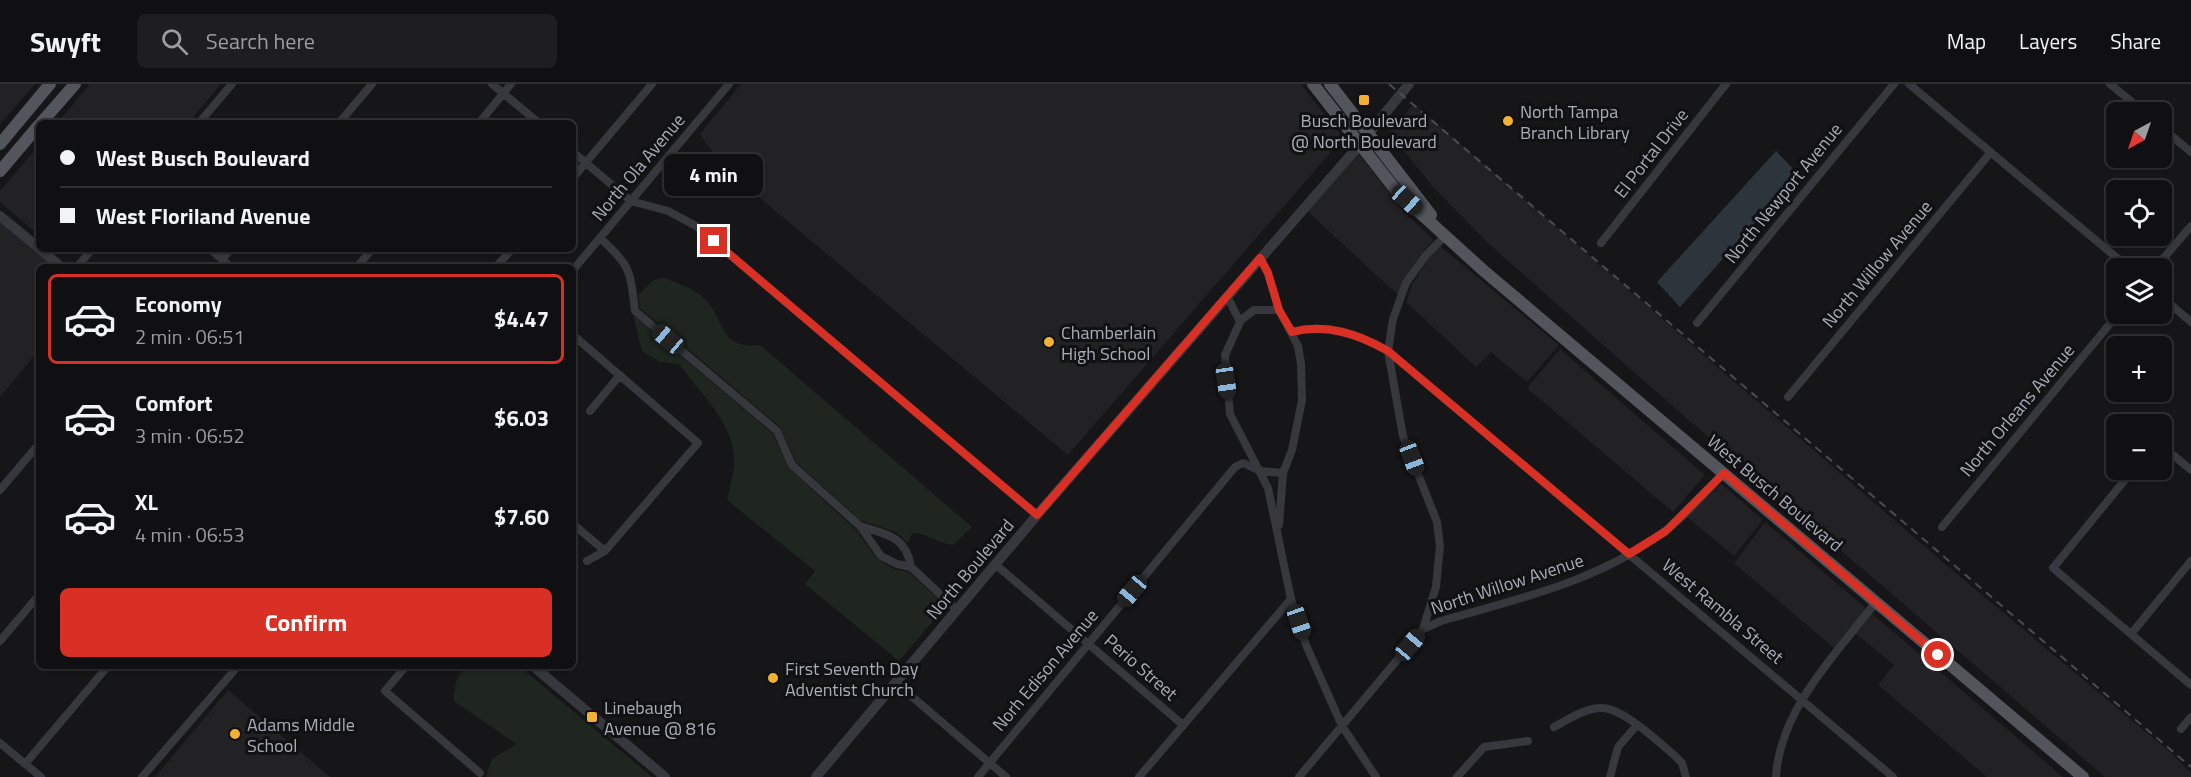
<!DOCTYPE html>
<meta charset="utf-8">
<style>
:root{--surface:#101012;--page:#1e1e20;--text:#f1f3f6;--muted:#9c9d9f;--line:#303032;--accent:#d93025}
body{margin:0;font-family:"Titillium Web",sans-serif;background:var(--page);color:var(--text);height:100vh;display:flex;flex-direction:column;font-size:22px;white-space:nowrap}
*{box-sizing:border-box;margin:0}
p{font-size:20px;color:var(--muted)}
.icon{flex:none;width:33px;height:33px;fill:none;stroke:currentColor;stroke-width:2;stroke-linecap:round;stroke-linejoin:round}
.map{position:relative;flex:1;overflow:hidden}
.details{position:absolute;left:36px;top:180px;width:540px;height:405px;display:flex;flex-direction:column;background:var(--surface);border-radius:9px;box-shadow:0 2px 4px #0004,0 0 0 2px var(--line)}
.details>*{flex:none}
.guide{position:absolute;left:36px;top:36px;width:540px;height:132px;border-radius:9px;box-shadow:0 2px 4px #0004,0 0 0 2px var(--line);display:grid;align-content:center;height:132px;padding:0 24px;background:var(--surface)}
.needle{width:39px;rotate:220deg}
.controls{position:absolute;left:2106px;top:18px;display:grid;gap:12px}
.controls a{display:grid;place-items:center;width:66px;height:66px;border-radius:9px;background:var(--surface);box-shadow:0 2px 4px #0004,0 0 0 2px var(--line);font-size:30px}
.end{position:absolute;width:27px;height:27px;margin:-14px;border:8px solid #d93025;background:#fff;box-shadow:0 0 0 3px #fff}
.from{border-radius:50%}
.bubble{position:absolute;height:42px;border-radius:9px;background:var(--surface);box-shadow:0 2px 4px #0004,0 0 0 2px var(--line);font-size:20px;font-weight:700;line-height:42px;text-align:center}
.car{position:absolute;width:18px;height:36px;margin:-18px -9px;border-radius:8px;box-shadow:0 0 4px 2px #0007;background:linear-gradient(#222 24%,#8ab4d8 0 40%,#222 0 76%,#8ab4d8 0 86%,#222 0)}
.guide b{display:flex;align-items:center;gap:21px;height:57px;font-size:22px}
.guide b+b{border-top:2px solid var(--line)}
.guide i{width:15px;height:15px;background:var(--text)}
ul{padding:10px 0 0;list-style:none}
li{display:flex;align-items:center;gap:18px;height:90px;margin:0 12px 9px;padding:0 12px;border:3px solid transparent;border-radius:9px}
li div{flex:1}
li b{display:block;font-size:22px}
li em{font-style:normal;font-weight:700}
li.selected{border-color:var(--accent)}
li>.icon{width:54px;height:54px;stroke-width:1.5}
.action{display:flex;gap:12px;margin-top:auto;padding:12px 24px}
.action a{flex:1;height:69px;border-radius:9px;background:var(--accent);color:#fff;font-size:24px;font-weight:700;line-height:69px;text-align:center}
header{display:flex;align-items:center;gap:36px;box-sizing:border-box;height:84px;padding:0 30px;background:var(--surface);border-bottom:2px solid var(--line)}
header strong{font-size:28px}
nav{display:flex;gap:33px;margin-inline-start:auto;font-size:21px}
.search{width:420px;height:54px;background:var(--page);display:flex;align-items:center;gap:15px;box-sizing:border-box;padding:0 21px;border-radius:9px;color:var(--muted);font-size:22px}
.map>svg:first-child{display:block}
.built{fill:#222225}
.green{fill:#1e261f}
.water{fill:#2c353c}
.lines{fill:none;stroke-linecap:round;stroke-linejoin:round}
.minor{stroke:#37383d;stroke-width:8}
.tertiary{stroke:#37383d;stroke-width:10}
.primary{stroke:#53555c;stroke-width:12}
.rail{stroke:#4a4c52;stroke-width:2;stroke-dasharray:8 6;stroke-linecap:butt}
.route{stroke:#d93025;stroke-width:8}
.poi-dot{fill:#f2b134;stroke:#111113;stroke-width:2}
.labels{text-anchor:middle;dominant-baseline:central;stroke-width:6;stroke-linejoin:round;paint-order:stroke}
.poi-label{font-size:18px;fill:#a8adb8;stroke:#111113;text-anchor:start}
.street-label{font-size:18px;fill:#a8adb8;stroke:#111113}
</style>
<header>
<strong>Swyft</strong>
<div class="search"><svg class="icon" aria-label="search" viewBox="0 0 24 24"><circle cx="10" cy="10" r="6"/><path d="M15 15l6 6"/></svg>Search here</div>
<nav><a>Map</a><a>Layers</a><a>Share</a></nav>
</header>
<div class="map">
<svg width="2191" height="693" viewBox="0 0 2191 693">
<rect width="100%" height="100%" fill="#161618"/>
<path class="built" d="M 0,0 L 35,0 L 0,40 Z
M 90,0 L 221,0 L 188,39 L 57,39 Z
M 741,0 L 1301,0 L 1343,54 L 1068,371 L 737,95 L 715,72 L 700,50 Z
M 1414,20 L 1945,480 L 2170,668 L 2191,689 L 2191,693 L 2105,693 L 1670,320 L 1490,161 L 1433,103 L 1389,48 Z
M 39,61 L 39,151 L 0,118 L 0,107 Z
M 1358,69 L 1404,128 L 1434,156 L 1423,167 L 1404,197 L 1399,212 L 1307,127 Z
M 0,138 L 54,183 L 39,183 L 39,266 L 0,313 Z
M 1440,162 L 1559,261 L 1527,298 L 1491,268 L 1476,283 L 1406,218 L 1412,201 L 1430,172 Z
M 1560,265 L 1705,391 L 1673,428 L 1527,304 Z
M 1720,399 L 1763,436 L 1734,472 L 1687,433 Z
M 1765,438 L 2063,693 L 1987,693 L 1878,601 L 1894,581 L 1850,545 L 1835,565 L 1734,479 Z
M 228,606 L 330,693 L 155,693 Z"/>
<path class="green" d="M 664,194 C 680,200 698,205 709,220 C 725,240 721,265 760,261 L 972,443 L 953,461 C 937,459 925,448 912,449 L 908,459 L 896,448 L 860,436 L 796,378 L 780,343 L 640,224 L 638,211 L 654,196 Z
M 633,231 L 773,350 L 789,384 L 856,446 L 877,475 L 894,485 L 909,488 L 946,522 L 899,577 L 805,500 L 815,487 L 727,416 C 730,402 736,384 734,370 C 730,335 698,307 679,280 L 660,278 L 642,267 Z
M 468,582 L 519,582 L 652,693 L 486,693 L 492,675 L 516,660 L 454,617 C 454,602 456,591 468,582 Z"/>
<path class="water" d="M 1776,67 L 1798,90 L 1680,223 L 1657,198 Z"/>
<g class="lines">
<path class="minor" d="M 492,0 L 539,39
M 1909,0 L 2129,184
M 2110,0 L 2144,28
M 199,39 L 232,0
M 339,39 L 372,0
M 479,39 L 511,0
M 2162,44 L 2191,68
M 573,68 L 631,117 L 668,127 L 696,142 L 1037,431
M 573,94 L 652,0
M 600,154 C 631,182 630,186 635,227 L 777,347 L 792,381 L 860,442 L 881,472 L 897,480 L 911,483 L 957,526
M 1601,159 L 1726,0
M 210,165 L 231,183
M 1260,174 L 1268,189 L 1279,226 L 1298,262 L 1301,280 L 1302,316 L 1292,366 L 1283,389 L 1279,441
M 222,175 L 231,165
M 77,183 L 92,165
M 357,183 L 372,165
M 496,183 L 512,165
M 2155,184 L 2191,142
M 573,186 L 729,0
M 1227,212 L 1240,238 L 1225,271 L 1230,330 L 1268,404 L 1291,515 L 1306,561 L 1342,642 L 1376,693
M 2162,213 L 2191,238
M 1240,237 L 1254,226 L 1279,226
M 1697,239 L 1894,0
M 1292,248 C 1326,239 1358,250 1388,267 L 1893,693
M 573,251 L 698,359 L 605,467 L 573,440
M 1788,313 L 1991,68
M 590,327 L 620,291
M 2162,365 L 2167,366 L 2191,386
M 2133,386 L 2053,484 L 2191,601
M 0,406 L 39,360
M 860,442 C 886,450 906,452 911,483
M 1942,443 L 2118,230
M 587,477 L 605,467
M 995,480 L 1183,641
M 1423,545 L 1436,503 L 1440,462 L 1437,438 L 1403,352 L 1388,267 L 1393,235 L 1406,199 L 1426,171 L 1446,151
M 2131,550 L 2191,477
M 0,557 L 39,511
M 406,582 L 385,607 L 480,689
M 896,599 L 1006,693
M 1554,643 C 1567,636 1585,624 1601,624 C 1622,623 1660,659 1675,672 L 1682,679 L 1686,693
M 2181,645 L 2191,633
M 0,659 L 41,693
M 25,680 L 108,582
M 142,693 L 238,582
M 978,693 L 1235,383 L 1243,379 L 1260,387 L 1283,389
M 1139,693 L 1291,515
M 1299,693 L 1423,545 L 1441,537 C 1521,514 1597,498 1665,447 C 1687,431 1705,409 1723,389
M 1457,693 L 1484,663 L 1528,657
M 1610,693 L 1618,663 L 1637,641
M 1776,693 C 1780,625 1836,570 1876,518"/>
<path class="tertiary" d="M 0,132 L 39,164
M 40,165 L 61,183
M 533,582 L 665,693
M 816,693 L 1037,431 L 1356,65 L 1409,0"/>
<path class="primary" d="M 1313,0 L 1398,109 L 1484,187 L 2083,693
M 1330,0 L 1431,131
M 41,39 L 75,0
M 0,60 L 50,0
M 0,87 L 39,41"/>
<path class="rail" d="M 1389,0 L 2191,683"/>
</g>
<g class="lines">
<path class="route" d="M 714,157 L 1037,431 L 1260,174 L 1268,189 L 1279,226 L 1292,248 C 1326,239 1358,250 1388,267 L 1629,470 L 1666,447 L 1724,389 L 1938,571"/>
</g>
<g class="poi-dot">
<rect x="1358" y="10" width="12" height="12" rx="3"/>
<circle cx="1508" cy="37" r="6"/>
<circle cx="1049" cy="258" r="6"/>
<circle cx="773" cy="594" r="6"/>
<rect x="586" y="627" width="12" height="12" rx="3"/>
<circle cx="235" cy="650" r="6"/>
</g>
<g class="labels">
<g class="poi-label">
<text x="1520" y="27">North Tampa<tspan x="1520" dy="21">Branch Library</tspan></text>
<text x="1364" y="36" text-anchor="middle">Busch Boulevard<tspan x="1364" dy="21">@ North Boulevard</tspan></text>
<text x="1061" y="248">Chamberlain<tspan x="1061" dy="21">High School</tspan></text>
<text x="785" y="584">First Seventh Day<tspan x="785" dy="21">Adventist Church</tspan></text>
<text x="604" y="623">Linebaugh<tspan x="604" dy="21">Avenue @ 816</tspan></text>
<text x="247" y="640">Adams Middle<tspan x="247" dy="21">School</tspan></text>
</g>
<g class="street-label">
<text transform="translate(1651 69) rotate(-52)">El Portal Drive</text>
<text transform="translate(638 83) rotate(-50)">North Ola Avenue</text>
<text transform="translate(1783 109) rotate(-51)">North Newport Avenue</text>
<text transform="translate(1877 180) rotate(-50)">North Willow Avenue</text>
<text transform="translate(2017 326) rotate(-50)">North Orleans Avenue</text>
<text transform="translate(1775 409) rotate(40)">West Busch Boulevard</text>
<text transform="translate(970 485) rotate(-50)">North Boulevard</text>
<text transform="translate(1507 500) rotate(-18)">North Willow Avenue</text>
<text transform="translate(1723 527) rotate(40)">West Rambla Street</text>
<text transform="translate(1141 583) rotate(41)">Perio Street</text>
<text transform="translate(1045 586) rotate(-50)">Norh Edison Avenue</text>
</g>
</g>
</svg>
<div class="controls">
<a><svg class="needle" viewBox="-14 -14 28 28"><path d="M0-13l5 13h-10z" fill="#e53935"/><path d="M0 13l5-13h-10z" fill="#9c9d9f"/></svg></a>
<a><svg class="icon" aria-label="locate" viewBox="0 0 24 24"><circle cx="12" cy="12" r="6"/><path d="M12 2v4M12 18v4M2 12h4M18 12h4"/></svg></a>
<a><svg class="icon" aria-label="layers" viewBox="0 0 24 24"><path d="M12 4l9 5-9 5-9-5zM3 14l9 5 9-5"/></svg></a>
<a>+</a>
<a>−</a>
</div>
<i class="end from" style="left:1938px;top:571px"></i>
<i class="end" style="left:714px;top:157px"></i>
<div class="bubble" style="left:664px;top:70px;width:99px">4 min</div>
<i class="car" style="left:1407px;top:116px;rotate:132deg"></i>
<i class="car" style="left:668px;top:255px;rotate:310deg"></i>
<i class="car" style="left:1226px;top:297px;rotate:172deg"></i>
<i class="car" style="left:1412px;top:374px;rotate:159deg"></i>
<i class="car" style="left:1132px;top:507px;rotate:220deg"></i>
<i class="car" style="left:1299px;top:538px;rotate:161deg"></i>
<i class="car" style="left:1410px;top:561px;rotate:40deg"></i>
<div class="guide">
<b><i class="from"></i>West Busch Boulevard</b>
<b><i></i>West Floriland Avenue</b>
</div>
<section class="details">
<ul>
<li class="selected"><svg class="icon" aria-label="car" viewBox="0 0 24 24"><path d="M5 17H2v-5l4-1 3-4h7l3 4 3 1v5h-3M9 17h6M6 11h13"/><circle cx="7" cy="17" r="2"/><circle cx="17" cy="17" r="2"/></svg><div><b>Economy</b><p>2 min · 06:51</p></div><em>$4.47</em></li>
<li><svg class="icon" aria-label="car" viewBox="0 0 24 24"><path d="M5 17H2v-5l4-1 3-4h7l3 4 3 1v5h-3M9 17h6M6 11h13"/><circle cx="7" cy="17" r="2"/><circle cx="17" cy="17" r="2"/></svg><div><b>Comfort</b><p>3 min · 06:52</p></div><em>$6.03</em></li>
<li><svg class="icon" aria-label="car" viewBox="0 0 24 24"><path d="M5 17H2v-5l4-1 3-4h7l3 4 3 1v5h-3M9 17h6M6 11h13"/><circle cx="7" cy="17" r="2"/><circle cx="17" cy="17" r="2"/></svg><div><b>XL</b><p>4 min · 06:53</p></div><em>$7.60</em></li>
</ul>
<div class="action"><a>Confirm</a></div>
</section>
</div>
